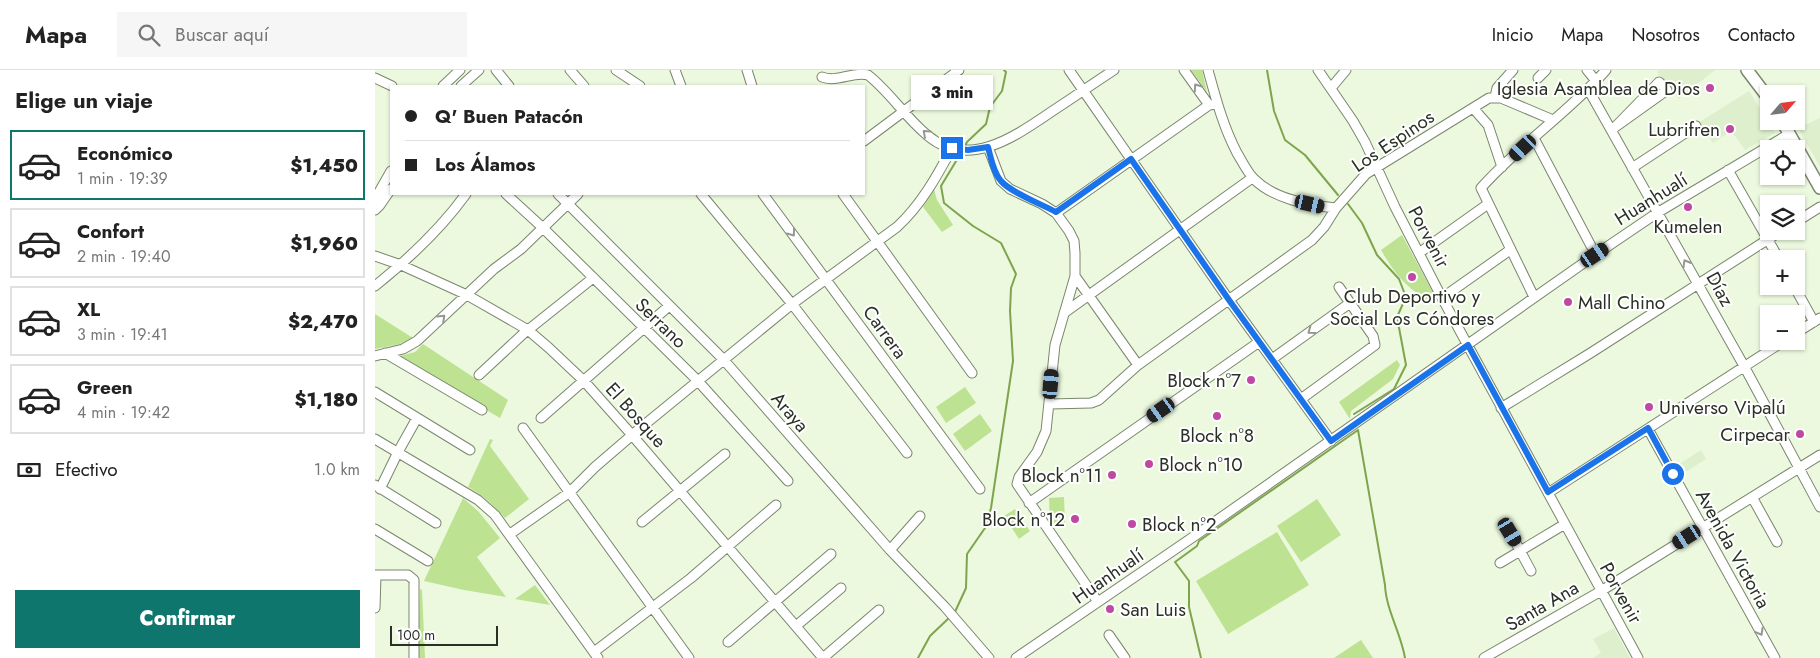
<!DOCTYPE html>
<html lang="es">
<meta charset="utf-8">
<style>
:root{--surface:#fff;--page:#f6f6f6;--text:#222;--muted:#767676;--line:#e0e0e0;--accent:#0f766e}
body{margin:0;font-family:Jost,sans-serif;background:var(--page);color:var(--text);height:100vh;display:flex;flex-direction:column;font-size:19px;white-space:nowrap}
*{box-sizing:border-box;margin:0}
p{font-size:16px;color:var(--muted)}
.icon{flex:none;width:28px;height:28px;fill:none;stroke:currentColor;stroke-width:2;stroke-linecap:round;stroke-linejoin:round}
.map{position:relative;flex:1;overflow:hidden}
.drawer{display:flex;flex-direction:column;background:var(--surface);width:375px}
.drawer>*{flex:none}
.hud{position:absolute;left:15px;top:15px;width:475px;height:110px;border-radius:0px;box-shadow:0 1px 4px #0004;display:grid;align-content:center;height:110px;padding:0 15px;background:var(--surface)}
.needle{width:32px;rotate:62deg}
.buttons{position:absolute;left:1385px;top:15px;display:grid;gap:10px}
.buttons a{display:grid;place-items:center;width:45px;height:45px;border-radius:0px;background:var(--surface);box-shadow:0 1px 4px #0004;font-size:25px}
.scale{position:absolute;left:15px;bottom:12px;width:108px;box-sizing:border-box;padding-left:5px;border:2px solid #2b3026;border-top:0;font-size:14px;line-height:18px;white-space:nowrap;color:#2b3026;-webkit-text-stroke:4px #fff;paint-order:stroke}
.end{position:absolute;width:22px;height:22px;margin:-11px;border:6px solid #1a73e8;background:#fff;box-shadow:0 0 0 2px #fff}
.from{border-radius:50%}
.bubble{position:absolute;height:35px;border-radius:0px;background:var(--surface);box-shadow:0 1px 4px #0004;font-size:16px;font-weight:800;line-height:35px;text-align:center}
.car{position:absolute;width:15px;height:30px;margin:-15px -8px;border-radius:6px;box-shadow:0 0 4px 1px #0007;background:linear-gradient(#222 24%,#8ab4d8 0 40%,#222 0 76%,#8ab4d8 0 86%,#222 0)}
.hud b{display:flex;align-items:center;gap:18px;height:48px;font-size:19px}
.hud b+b{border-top:1px solid var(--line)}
.hud i{width:12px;height:12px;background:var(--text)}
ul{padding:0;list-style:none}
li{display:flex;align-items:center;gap:15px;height:70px;margin:0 10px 8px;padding:0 5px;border:2px solid var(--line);border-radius:0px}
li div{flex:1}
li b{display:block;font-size:19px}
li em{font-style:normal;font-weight:800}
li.on{border-color:var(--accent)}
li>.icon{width:45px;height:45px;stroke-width:1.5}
h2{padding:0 15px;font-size:22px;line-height:60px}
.pay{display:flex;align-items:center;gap:12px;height:55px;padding:0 15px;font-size:19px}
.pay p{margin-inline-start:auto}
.action{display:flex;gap:10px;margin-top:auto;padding:10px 15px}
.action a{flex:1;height:58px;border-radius:0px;background:var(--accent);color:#fff;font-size:20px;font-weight:800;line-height:58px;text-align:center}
header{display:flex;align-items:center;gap:30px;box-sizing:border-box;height:70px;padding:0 25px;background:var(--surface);border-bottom:1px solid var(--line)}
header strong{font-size:24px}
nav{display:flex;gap:28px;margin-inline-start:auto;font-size:18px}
.search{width:350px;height:45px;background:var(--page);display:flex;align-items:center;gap:12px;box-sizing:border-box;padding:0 18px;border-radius:0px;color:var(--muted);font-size:19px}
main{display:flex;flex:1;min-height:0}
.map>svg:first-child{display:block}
.built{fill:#deefcd}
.green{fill:#bde292}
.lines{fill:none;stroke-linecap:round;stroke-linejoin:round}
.stream{stroke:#7fa44e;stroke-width:2}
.minor-casing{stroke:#7a866e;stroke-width:11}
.major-casing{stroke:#7a866e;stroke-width:14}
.minor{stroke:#fff;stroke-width:9}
.major{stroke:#fff;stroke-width:11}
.oneway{stroke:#959892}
.route{stroke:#1a73e8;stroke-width:6}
.poi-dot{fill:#bf49a1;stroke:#fff;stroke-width:2}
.labels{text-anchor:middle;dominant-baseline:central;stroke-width:4;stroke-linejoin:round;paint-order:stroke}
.poi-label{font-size:19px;fill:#2b3026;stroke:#fff;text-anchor:end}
.street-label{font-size:19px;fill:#2b3026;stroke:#fff}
</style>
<header>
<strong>Mapa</strong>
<div class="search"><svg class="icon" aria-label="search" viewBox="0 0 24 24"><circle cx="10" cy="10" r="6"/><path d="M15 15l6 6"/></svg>Buscar aquí</div>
<nav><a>Inicio</a><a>Mapa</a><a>Nosotros</a><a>Contacto</a></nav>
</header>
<main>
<section class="drawer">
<h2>Elige un viaje</h2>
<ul>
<li class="on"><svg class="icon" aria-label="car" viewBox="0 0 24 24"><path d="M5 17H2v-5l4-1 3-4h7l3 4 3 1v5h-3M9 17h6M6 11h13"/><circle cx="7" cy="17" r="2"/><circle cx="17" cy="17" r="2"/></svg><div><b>Económico</b><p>1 min · 19:39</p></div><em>$1,450</em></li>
<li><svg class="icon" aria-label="car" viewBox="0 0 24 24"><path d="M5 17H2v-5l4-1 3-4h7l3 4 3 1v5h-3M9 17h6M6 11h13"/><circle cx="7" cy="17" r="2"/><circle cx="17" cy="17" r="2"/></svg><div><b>Confort</b><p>2 min · 19:40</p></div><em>$1,960</em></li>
<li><svg class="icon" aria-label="car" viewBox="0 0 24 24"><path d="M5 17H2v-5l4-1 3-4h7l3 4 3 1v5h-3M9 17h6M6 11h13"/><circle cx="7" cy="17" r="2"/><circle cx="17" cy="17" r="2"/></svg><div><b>XL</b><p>3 min · 19:41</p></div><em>$2,470</em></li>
<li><svg class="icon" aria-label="car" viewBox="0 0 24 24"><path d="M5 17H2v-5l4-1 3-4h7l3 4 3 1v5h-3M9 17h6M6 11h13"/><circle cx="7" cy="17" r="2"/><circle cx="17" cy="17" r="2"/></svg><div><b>Green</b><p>4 min · 19:42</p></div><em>$1,180</em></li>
</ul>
<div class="pay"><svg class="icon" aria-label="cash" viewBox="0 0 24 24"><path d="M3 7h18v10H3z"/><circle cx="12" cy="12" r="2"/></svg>Efectivo<p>1.0 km</p></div>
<div class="action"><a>Confirmar</a></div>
</section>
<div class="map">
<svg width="1445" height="588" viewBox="0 0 1445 588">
<rect width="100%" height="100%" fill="#ecf9de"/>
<path class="built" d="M 1285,0 L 1340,0 L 1304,29 L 1282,2 Z
M 1374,21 L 1400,63 L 1370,80 L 1360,66 L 1355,62 L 1338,73 L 1323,53 Z
M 1445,48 L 1445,97 L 1423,58 Z
M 1326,380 L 1331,389 L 1306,405 L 1301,396 Z
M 1239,558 L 1255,588 L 1218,588 L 1226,583 L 1218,569 Z"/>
<path class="green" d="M 816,0 L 827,0 L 832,22 Z
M 559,119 L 562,130 L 578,155 L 567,162 L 548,137 Z
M 1027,165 L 1061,228 L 1060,234 C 1032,219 1022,207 1006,180 Z
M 0,244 L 38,268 L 25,274 L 0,279 Z
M 48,274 L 133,330 L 125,348 L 21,287 L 40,282 Z
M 1022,290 L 1025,295 L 1018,309 L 976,341 L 975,349 L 964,332 Z
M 590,317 L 601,333 L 571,353 L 561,337 Z
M 605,344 L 617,361 L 590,381 L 578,364 Z
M 115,369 L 118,370 L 115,376 L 154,429 L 130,448 C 118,435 108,425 93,417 Z
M 689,427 L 690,453 L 675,454 L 674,428 Z
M 88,428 L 103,441 L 125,468 L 102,487 L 131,527 L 89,520 L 49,511 Z
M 942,429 L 966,465 L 926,492 L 902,456 Z
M 640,439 L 655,461 L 644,469 L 629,446 Z
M 902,462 L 934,515 L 853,564 L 821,511 Z
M 160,515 L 175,535 L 140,529 Z
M 45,519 L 47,520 L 50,588 L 43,588 Z
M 986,570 L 998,588 L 959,588 Z"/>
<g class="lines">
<path class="stream" d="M 892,0 L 899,41 L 910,70 L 930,85 L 963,125
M 590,76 L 592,72 L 611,54 L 615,37 L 627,21 L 631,2 L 629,0
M 973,134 L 987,153 L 1002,185 L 1024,209 L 1031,227 L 1022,247 L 1031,295 L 1019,319 L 979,344
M 579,544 L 591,518 L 592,484 L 610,458 L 616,438 L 638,291 L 635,241 L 636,218 L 641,204 L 626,173 L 598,156 L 569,133 L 566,116 L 586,83
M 543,588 L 555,566 L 575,547
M 826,588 L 814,537 L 814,511 L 800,492 L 822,476 L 824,471 L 983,360 L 1010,515 C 1011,540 1026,563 1030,588"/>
<defs>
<path id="minor" d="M 121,0 L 134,16
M 195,0 L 209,16
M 241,0 L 265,16
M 300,0 L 306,16
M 372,0 L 377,16
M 694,0 L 854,230 L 956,371
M 809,0 L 834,35
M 833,0 C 841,29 848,56 862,83 C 867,91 872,102 879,109 C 899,129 933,135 961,138
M 943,0 L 978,51 L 990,72 L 1020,137 L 1067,228 L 1263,588
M 1212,0 L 1221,11
M 447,7 C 462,13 478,1 493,5 C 515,22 530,47 552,65 C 594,101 642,65 679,40 C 699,27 719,13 739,0
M 0,8 L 17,16
M 1163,8 L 1171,0
M 68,16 L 85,0
M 86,16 L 104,0
M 956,18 L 971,0
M 1213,19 L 1369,296 L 1445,437
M 1120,27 L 1122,18 L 1138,0
M 1098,38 L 1113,55 L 1127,97
M 1236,60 L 1292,20 L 1284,12 L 1241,56
M 1159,68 L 1216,176
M 489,71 L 584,0
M 613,77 L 626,111 L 635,119 L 667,134 L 681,143 L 694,161 L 699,171 L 700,183 L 700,206 L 680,275 L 671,361 L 662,382 L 644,407 L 642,414 L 723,532
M 1257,98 L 1321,56
M 1353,100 L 1404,189
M 131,124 L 167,157 L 322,310 L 413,411
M 183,124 L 348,289 L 515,480 L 570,537 L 614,588
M 326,124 L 417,234 L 532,383
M 388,124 L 605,419
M 468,124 L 597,303
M 0,129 L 16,101
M 0,140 L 5,135 L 16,119
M 681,143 L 834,35 L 842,34
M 1421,152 L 1445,137
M 1044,183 L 1113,134
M 0,186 L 26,195 L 92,225 L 153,260 L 174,278 L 209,311 L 257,365 L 448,588
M 700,206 L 763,295
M 0,216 C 35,188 65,160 91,124
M 1419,216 L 1439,252
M 1159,227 L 1106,118 C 1144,75 1193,43 1231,0
M 1067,228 L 1135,180
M 689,243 L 877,108
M 1421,263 L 1445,248
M 10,283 L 107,340
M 0,286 L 28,279 L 42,271 L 119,199 L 146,179 L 203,124
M 897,289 L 975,233
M 104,305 L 148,264 L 218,208
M 0,322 L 95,380
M 926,329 L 1000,275 L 998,266 L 964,217
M 675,334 L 716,333 L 724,330 L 763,295 L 937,170 L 949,157 L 961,138 L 991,104 L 1114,28 L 1126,28 L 1178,50
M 1126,338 L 1214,284 L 1406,161
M 166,348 L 294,236
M 148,358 L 314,588
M 1273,359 L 1400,588
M 0,369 L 103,430 L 120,445 L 223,588
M 0,415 L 61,453
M 5,419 L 23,382 L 42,348
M 1173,423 L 1409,271
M 1377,427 L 1402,472
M 654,433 L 884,272
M 267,452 L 350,384
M 0,459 L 53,491
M 1135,462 L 1156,501
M 135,464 L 195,422 L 220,397 L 263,360 L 417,234 L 522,157 C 546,135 562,106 577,78
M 515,480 L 545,446
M 1125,493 L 1190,454
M 0,505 L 33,505 L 39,510 L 39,588
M 0,538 L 1,505
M 421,556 L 466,518
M 734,565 L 750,588
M 353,572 L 456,484
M 219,582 L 316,508 L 401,435
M 448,588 L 504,540
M 641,588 L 821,465 L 1220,185 L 1282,143 L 1414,64
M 1109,588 L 1226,521 L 1445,385"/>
<path id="major" d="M 1372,0 L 1394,29
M 1407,51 L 1445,118"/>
</defs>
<use href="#minor" class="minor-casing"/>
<use href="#major" class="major-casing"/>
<use href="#minor" class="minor"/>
<use href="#major" class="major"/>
</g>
<defs><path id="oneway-chevron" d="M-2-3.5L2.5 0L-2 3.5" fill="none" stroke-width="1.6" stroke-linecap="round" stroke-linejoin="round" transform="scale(1.25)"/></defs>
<g class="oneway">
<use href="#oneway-chevron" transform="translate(822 17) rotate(-125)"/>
<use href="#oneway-chevron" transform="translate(551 63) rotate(-138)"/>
<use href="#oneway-chevron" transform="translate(417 163) rotate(54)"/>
<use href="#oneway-chevron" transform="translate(1311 193) rotate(-120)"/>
<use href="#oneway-chevron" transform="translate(67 248) rotate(-43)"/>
<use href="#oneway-chevron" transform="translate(936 261) rotate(144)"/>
<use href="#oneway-chevron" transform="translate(1385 562) rotate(61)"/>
</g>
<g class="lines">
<path class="route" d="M 577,78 L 593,80 L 613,77 C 616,88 618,102 626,111 C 635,122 666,134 681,142 L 756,89 L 854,230 L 956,371 L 1093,275 L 1173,422 L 1273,358 L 1298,404"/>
</g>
<g class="poi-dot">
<circle cx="1335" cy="18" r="5"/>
<circle cx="1355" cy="59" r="5"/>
<circle cx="1313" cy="137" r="5"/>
<circle cx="1037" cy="207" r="5"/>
<circle cx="1193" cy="232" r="5"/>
<circle cx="876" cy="310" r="5"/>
<circle cx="1274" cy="337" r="5"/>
<circle cx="842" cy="346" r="5"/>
<circle cx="1425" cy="364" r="5"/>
<circle cx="774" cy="394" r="5"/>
<circle cx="737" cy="405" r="5"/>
<circle cx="700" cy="449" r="5"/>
<circle cx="757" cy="454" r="5"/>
<circle cx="735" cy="539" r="5"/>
</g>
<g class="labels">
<g class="poi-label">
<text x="1325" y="18">Iglesia Asamblea de Dios</text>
<text x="1345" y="59">Lubrifren</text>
<text x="1313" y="156" text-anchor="middle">Kumelen</text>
<text x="1037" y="226" text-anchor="middle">Club Deportivo y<tspan x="1037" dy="22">Social Los Cóndores</tspan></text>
<text x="1203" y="232" text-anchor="start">Mall Chino</text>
<text x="866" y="310">Block n°7</text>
<text x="1284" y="337" text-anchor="start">Universo Vipalú</text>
<text x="1415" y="364">Cirpecar</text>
<text x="842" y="365" text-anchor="middle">Block n°8</text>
<text x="784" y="394" text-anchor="start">Block n°10</text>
<text x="727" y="405">Block n°11</text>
<text x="690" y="449">Block n°12</text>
<text x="767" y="454" text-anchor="start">Block n°2</text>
<text x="745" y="539" text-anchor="start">San Luis</text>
</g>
<g class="street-label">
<text transform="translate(1018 71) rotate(-34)">Los Espinos</text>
<text transform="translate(1276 129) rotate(-32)">Huanhualí</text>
<text transform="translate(1054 167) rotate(62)">Porvenir</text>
<text transform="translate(1345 219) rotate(61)">Díaz</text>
<text transform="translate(286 253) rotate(44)">Serrano</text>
<text transform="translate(510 262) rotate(54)">Carrera</text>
<text transform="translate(415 342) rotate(49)">Araya</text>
<text transform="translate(261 345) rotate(48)">El Bosque</text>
<text transform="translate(1358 479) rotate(61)">Avenida Victoria</text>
<text transform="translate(733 506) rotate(-35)">Huanhualí</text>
<text transform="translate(1246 523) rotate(61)">Porvenir</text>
<text transform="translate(1167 536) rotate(-30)">Santa Ana</text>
</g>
</g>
</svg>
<div class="buttons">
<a><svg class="needle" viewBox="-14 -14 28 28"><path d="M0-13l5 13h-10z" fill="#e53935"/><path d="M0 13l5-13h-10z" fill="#767676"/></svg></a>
<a><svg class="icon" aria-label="locate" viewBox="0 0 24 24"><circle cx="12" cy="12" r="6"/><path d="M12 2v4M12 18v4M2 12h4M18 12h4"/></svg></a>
<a><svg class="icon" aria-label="layers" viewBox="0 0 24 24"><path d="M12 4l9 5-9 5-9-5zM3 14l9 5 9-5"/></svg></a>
<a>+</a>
<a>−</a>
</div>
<div class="scale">100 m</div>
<i class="end from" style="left:1298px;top:404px"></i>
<i class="end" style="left:577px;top:78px"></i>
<div class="bubble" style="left:536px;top:5px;width:82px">3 min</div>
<i class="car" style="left:1148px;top:78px;rotate:227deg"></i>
<i class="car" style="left:935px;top:134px;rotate:103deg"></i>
<i class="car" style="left:1220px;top:185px;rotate:56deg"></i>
<i class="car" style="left:676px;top:314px;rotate:5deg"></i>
<i class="car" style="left:786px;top:340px;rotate:235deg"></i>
<i class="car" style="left:1135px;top:462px;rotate:149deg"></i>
<i class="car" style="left:1312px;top:467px;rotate:238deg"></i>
<div class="hud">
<b><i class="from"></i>Q' Buen Patacón</b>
<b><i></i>Los Álamos</b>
</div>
</div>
</main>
